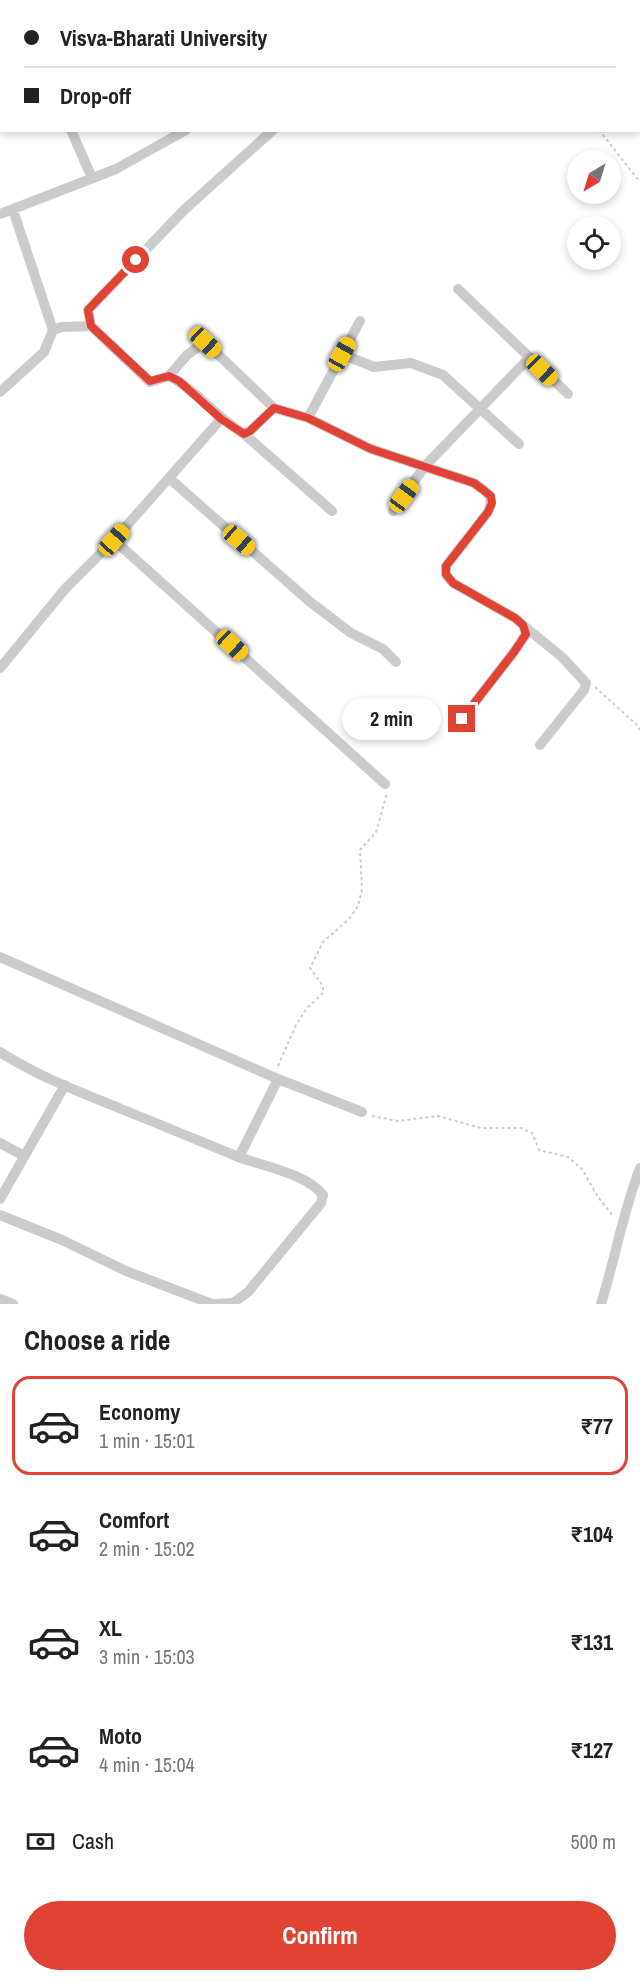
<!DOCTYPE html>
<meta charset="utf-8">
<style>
:root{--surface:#fff;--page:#f6f6f6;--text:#222;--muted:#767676;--line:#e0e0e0;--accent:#e04234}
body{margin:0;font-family:"Archivo Narrow",sans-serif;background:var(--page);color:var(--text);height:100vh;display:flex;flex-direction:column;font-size:22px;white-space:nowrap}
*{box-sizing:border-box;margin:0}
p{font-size:20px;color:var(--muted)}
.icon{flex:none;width:33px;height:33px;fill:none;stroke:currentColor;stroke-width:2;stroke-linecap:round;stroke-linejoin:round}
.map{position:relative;height:1304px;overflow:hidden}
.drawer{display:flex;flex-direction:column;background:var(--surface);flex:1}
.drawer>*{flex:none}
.top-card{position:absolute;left:0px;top:0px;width:640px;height:132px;box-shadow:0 3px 9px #0003;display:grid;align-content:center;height:132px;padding:0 24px;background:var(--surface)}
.needle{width:39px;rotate:218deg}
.controls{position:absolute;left:567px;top:150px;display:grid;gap:12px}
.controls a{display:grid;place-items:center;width:54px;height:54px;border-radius:50%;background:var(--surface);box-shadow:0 3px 9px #0003;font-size:30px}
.end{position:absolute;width:27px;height:27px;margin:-14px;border:8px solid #e04234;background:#fff;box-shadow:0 0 0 3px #fff}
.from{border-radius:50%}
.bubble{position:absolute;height:42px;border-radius:21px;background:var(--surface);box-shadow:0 3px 9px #0003;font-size:20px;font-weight:700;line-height:42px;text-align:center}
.car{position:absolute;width:18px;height:36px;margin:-18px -9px;border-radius:8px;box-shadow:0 0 4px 2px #0007;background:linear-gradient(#f5c518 24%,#345 0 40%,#f5c518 0 76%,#345 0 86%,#f5c518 0)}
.top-card b{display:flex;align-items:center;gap:21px;height:57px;font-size:22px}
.top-card b+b{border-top:2px solid var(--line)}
.top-card i{width:15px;height:15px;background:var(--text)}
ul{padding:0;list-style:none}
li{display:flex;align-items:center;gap:18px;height:99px;margin:0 12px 9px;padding:0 12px;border:3px solid transparent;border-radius:18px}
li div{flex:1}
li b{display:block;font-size:22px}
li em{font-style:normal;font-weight:700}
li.on{border-color:var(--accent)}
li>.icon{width:54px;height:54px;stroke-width:1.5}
h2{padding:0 24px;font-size:27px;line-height:72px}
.pay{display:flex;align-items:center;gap:15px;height:66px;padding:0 24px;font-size:22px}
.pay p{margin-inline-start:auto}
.action{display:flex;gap:12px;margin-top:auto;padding:12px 24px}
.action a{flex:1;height:69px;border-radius:36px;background:var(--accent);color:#fff;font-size:24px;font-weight:700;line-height:69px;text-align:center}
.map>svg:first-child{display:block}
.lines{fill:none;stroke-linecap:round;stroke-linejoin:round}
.path{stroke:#cbcbcb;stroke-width:2;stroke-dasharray:3 3;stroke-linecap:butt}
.minor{stroke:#cbcbcb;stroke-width:10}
.route{stroke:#e04234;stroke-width:8}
</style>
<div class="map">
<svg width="640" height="1304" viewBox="0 0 640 1304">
<rect width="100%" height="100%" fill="#fff"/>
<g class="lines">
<path class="path" d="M 630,0 L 632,2
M 568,2 L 568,0
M 600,2 L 601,0
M 639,9 L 640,10
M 639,41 L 640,42
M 599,130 L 640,182
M 595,687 L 636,724 L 640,730
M 278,1066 L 296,1025 L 307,1008 L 323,993 L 323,986 L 310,968 L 323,942 L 349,919 L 358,906 L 362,890 L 360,850 L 376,832 L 387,793
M 372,1116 L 398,1121 L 438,1116 L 481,1128 L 521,1128 L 532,1133 L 539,1150 L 568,1157 L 582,1169 L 598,1197 L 613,1216"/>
<path class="minor" d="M 14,0 L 14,2
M 336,0 L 337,2
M 409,2 L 411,0
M 71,130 L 92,178
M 0,214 L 116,169 L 186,130
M 458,289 L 568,394
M 91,326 L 88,310 L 184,210 L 273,130
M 53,330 L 62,327 L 91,326 L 150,382 L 169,376 C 195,389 216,417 244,434 L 250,431 L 274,408 L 308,418 L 371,449 L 474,483 C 488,492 495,497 488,512 L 446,566 L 446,575 L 453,583 L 515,618 L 523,625 L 526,634 L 514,652 L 462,719
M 342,354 L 374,367 L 411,363 L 443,375 L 519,444
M 169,376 L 187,355 L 205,342 L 274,408
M 0,392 L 44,352 L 53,330 L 13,210
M 308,418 L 360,321
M 221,419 L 114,540 L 385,784
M 244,434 L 332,511
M 169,478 L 309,601 L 351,633 L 383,649 L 396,662
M 393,511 L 425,466 L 530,357
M 524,626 L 562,657 L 586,683 L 584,690 L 540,745
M 0,668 L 65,589 L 114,540
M 0,957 L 278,1079 L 362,1112
M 0,1052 C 37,1076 80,1092 121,1109 C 159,1124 197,1140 236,1156 C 261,1166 306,1173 323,1195 L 321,1203 L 248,1292 L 233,1303 L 216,1304
M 0,1143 L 24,1156
M 239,1157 L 278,1079
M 0,1199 L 65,1085
M 0,1215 L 62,1240 L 126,1271 L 212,1304
M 0,1299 L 13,1304
M 601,1304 C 615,1259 623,1212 640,1168"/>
</g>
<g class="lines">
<path class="route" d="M 136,260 L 88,310 L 91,326 L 150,381 L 169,376 L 179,381 L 221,419 L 244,434 L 250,431 L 274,408 L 308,418 L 371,449 L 474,483 L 491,496 L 492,503 L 488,512 L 446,566 L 446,574 L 453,583 L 515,618 L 523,625 L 526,634 L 514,652 L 462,719"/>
</g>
</svg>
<div class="controls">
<a><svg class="needle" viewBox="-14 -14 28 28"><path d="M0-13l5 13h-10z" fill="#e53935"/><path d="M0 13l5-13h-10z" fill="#767676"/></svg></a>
<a><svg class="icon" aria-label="locate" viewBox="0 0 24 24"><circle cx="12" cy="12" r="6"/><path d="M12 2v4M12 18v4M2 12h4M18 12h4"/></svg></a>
</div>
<i class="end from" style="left:136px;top:260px"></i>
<i class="end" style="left:462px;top:719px"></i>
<div class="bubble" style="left:342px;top:698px;width:99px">2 min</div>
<i class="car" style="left:205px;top:342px;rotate:133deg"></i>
<i class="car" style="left:342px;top:354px;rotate:29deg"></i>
<i class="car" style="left:542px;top:370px;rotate:134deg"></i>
<i class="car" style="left:404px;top:496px;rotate:36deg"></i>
<i class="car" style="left:114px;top:540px;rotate:42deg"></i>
<i class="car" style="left:239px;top:540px;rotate:131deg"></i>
<i class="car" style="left:232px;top:645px;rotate:133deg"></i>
<div class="top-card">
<b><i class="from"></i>Visva-Bharati University</b>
<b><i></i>Drop-off</b>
</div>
</div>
<section class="drawer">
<h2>Choose a ride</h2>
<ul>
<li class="on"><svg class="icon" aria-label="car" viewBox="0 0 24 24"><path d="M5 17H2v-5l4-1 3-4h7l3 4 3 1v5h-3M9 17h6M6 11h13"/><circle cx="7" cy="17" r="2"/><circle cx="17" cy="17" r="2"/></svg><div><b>Economy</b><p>1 min · 15:01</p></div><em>₹77</em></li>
<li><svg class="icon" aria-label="car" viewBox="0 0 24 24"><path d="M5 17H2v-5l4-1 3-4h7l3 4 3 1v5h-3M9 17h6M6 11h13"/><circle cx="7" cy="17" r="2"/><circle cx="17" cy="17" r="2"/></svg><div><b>Comfort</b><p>2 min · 15:02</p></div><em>₹104</em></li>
<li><svg class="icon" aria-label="car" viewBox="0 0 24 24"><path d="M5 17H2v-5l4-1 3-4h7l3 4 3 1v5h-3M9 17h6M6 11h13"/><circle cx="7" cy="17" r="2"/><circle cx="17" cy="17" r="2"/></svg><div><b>XL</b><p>3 min · 15:03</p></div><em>₹131</em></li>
<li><svg class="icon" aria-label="car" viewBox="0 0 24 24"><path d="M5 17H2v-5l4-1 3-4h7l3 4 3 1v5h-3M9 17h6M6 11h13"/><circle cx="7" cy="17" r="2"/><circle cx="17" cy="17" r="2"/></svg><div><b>Moto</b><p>4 min · 15:04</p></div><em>₹127</em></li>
</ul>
<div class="pay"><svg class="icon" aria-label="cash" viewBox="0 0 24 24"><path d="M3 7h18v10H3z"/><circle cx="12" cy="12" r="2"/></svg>Cash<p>500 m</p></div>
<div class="action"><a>Confirm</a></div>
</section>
